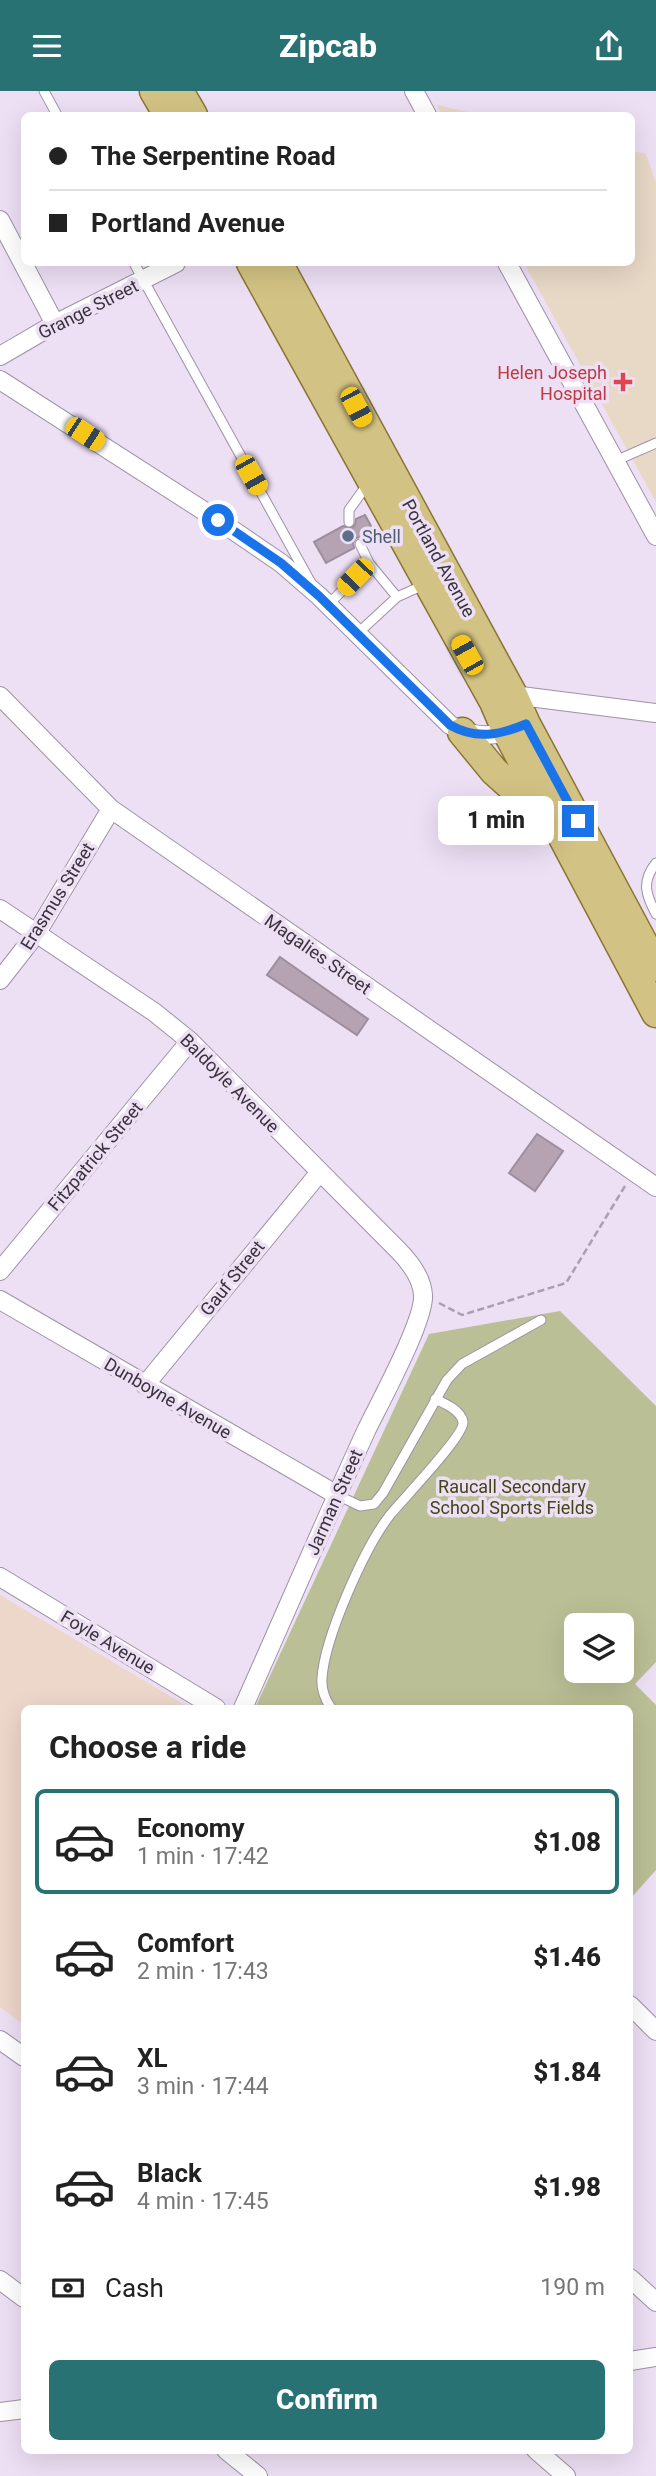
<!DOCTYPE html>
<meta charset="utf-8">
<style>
:root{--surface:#fff;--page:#f2f2f2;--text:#222;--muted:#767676;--line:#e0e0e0;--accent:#287273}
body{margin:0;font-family:Roboto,sans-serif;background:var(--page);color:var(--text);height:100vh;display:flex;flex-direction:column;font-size:26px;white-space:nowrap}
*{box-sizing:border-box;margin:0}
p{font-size:23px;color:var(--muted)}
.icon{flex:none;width:38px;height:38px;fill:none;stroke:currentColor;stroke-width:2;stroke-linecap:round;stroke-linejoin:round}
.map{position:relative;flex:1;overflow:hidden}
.side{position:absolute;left:21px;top:1614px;width:612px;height:749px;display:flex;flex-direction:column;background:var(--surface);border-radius:10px;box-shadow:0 7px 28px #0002}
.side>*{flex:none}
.guide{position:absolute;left:21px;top:21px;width:614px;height:154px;border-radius:10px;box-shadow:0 7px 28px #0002;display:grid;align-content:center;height:154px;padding:0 28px;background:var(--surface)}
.tools{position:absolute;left:564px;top:1522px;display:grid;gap:14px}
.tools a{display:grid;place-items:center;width:70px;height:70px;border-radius:10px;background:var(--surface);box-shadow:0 7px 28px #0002;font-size:35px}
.end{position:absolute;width:32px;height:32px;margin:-16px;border:9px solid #1a73e8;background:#fff;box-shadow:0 0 0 4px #fff}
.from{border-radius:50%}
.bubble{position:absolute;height:49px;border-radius:10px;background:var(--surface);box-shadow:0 7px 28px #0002;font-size:23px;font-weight:800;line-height:49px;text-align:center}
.car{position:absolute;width:21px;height:42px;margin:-21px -10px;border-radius:9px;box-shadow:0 0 5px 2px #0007;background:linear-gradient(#f5c518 24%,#345 0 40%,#f5c518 0 76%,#345 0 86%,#f5c518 0)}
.guide b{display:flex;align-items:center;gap:24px;height:66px;font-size:26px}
.guide b+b{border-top:2px solid var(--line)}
.guide i{width:18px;height:18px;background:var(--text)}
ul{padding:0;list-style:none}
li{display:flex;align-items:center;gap:21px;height:105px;margin:0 14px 10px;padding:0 14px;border:4px solid transparent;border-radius:10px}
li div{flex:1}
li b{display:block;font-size:26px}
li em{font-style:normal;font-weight:800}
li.on{border-color:var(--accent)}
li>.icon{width:63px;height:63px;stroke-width:1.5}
h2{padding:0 28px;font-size:32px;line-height:84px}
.pay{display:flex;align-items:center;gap:18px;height:77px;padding:0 28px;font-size:26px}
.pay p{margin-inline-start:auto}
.button{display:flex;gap:14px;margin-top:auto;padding:14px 28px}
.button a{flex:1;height:80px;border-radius:10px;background:var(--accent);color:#fff;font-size:28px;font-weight:800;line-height:80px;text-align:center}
header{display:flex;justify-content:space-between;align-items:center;height:91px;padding:0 28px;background:var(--accent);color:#fff;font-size:32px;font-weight:800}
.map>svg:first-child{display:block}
.education{fill:#edd6ca}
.medical{fill:#e8d8c6}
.green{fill:#babf96;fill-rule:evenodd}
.building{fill:#b5a3b3;stroke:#9e8d9d;stroke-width:2}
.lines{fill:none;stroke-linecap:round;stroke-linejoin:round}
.service-casing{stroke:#9e92a5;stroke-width:11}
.minor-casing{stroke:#9e92a5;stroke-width:20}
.primary-casing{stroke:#897635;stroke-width:31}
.path{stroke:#a99faf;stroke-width:2.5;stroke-dasharray:7 3.5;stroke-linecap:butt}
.service{stroke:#fff;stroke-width:9}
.minor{stroke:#fff;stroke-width:18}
.primary{stroke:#d2c283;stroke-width:28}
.route{stroke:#1a73e8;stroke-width:9}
.health-dot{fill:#e0444e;stroke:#eddff4;stroke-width:2.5}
.service-dot{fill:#5c6f8a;stroke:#eddff4;stroke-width:2.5}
.labels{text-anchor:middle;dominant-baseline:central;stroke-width:7;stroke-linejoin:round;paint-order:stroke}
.street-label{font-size:18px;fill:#39343c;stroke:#eddff4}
.health-label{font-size:18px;fill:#be3a42;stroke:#eddff4;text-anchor:end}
.service-label{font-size:18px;fill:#4e5e75;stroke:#eddff4;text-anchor:start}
.park-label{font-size:18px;fill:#424618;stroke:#eddff4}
</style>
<header><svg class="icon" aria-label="menu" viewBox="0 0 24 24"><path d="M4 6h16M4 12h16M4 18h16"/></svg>Zipcab<svg class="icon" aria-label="share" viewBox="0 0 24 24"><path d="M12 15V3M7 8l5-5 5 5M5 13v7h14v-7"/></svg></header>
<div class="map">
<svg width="656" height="2385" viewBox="0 0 656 2385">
<rect width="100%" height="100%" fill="#eddff4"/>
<path class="education" d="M 0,1504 L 190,1617 L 24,1617 L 24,1934 L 0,1916 Z"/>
<path class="medical" d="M 437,14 L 481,24 L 442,24 Z
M 632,60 L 646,63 L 656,92 L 656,411 L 524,172 L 632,172 Z"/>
<path class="green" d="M 560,1220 L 656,1315 L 656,1571 L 635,1593 L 656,1614 L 656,1779 L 630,1808 L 630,1617 L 255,1617 L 429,1243 ZM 576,1535 L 621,1535 L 621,1580 L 576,1580 Z"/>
<path class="building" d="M 365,424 L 376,444 L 366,450 L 361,446 L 356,447 L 353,452 L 354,457 L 326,472 L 314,451 L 343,435 L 352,437 L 355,434 L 356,428 Z
M 280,866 L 368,928 L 357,944 L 267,884 Z
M 537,1043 L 563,1060 L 535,1100 L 509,1082 Z"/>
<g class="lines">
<defs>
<path id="service" d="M 44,0 L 57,24
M 134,172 L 311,492
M 615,370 L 656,352
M 349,431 L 349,419 L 367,394
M 360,453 L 369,472 L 397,506 L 426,493
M 328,514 L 369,472
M 357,543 L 397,506
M 656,772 C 641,791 646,804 656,823
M 337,1404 L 360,1415 L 374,1413 L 383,1402 L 447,1289 L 462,1273 L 541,1229
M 331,1617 C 325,1609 321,1597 322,1587 C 325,1545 365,1456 390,1424 C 402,1409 465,1344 463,1331 C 461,1319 444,1312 435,1308"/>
<path id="minor" d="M 414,0 L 427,24
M 0,129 L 55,233
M 507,172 L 656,445
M 0,265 L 55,233 L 176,172
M 0,289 L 218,429 L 281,472 L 319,505 L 450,634 C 470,646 493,647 515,638
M 0,605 L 111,718 L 656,1096
M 507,606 L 513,604 L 656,622
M 0,818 L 154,921 L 190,950 L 397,1158 C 409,1170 422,1186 423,1204 C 425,1229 379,1313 366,1340 C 324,1432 284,1525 243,1617
M 0,889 L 36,843 L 111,718
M 0,1180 L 190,950
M 0,1209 L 337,1404
M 145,1294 L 320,1081
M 0,1486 L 216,1617
M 630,1914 L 656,1940
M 0,1949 L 24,1966
M 630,2187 L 656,2211
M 0,2189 L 24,2207
M 630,2270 L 656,2266
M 0,2321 L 24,2318
M 226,2359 L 258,2385
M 536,2359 L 566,2385"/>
<path id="primary" d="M 154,0 L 168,24
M 179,0 L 193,24
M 251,172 L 494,611 L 507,641 L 656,922
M 278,172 L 513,604 L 526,633 L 656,876
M 462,641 L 494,680 L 545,726"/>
</defs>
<use href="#service" class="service-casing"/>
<use href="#minor" class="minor-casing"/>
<use href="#primary" class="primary-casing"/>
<path class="path" d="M 439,1212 L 462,1224 L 566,1192 L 625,1095"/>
<use href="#service" class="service"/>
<use href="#minor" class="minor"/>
<use href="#primary" class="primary"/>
</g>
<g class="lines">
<path class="route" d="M 218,429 L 281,472 L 319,505 L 450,634 C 476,649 500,644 526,633 L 578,730"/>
</g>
<path class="health-dot" d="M619.5 280.5h7v7h7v7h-7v7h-7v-7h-7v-7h7z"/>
<circle class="service-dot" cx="348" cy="445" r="7"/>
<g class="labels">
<g class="street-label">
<text transform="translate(88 218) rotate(-27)">Grange Street</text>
<text transform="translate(439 467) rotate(61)">Portland Avenue</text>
<text transform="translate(57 805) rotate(-58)">Erasmus Street</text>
<text transform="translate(318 863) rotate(35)">Magalies Street</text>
<text transform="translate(230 992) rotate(45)">Baldoyle Avenue</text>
<text transform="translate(95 1065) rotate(-50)">Fitzpatrick Street</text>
<text transform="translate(232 1187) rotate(-51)">Gauf Street</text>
<text transform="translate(168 1307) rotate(30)">Dunboyne Avenue</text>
<text transform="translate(334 1411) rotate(-66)">Jarman Street</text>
<text transform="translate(108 1551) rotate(31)">Foyle Avenue</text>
</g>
<g class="health-label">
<text x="607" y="281">Helen Joseph<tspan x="607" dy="21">Hospital</tspan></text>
</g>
<g class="service-label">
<text x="362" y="445">Shell</text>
</g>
<g class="park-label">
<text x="512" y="1395">Raucall Secondary<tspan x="512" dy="21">School Sports Fields</tspan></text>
</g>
</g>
</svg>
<div class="tools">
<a><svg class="icon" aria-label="layers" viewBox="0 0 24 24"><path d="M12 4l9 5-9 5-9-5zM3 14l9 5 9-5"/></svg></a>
</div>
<i class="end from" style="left:218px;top:429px"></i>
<i class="end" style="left:578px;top:730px"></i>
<div class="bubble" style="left:438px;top:705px;width:116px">1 min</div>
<i class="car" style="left:356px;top:316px;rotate:152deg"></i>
<i class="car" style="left:85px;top:343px;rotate:123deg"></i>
<i class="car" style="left:251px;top:384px;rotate:151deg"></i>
<i class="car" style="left:355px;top:486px;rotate:224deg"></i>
<i class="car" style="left:467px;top:564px;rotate:331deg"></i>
<div class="guide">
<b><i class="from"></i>The Serpentine Road</b>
<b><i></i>Portland Avenue</b>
</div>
<section class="side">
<h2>Choose a ride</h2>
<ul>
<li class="on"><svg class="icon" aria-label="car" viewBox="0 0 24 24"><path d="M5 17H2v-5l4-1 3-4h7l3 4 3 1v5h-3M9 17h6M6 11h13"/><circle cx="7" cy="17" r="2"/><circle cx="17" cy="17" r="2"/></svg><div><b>Economy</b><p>1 min · 17:42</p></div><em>$1.08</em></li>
<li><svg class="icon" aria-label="car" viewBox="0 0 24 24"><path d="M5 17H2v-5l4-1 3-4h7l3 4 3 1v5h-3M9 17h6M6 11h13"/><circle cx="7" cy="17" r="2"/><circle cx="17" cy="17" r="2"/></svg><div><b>Comfort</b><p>2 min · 17:43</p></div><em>$1.46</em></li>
<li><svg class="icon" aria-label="car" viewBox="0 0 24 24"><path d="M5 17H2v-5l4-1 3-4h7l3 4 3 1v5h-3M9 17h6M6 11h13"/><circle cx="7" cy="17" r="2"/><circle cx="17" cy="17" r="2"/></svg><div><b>XL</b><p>3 min · 17:44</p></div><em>$1.84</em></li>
<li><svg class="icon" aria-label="car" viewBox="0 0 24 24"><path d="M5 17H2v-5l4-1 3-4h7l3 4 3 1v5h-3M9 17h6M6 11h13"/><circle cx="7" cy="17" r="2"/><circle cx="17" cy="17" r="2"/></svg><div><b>Black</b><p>4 min · 17:45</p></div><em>$1.98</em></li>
</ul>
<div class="pay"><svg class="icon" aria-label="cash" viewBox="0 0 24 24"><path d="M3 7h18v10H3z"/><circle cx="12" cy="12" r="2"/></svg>Cash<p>190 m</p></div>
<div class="button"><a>Confirm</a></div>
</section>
</div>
